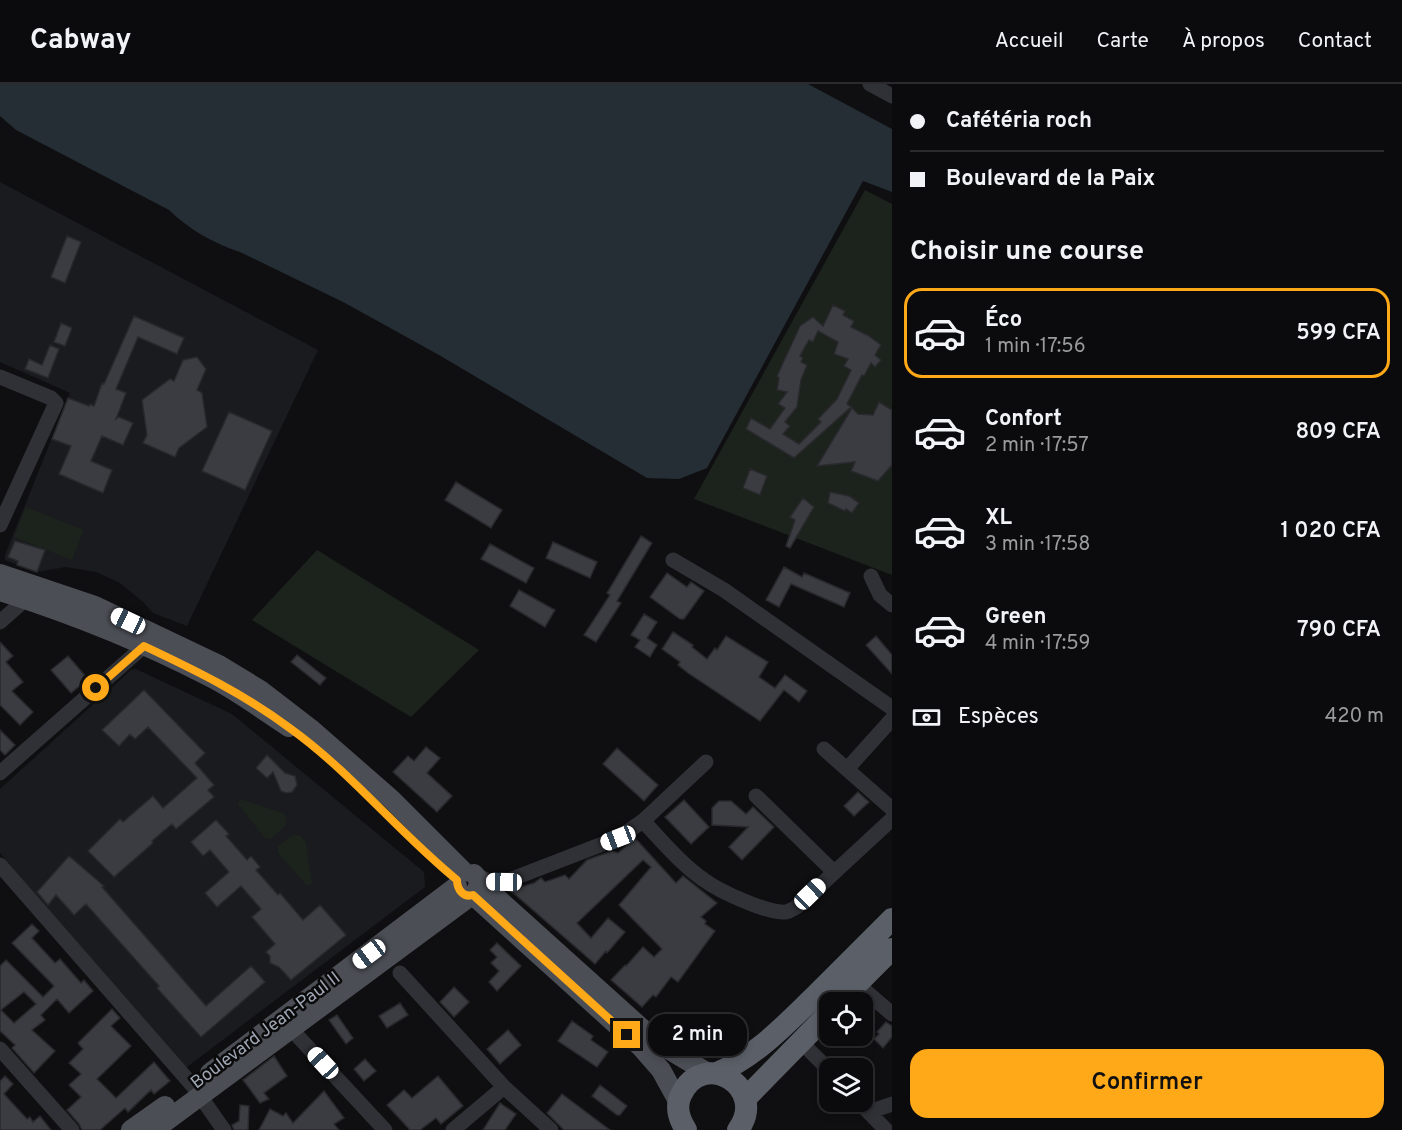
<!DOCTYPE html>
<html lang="fr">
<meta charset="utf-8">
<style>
:root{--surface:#0b0b0d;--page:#19191b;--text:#f1f3f6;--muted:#9a9b9d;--line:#2b2b2e;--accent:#ffa818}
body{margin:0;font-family:Overpass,sans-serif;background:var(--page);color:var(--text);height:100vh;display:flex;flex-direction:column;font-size:22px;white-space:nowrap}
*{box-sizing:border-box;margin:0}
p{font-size:20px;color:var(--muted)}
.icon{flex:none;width:33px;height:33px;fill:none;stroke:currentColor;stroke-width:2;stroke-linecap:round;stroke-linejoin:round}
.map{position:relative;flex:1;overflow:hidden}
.panel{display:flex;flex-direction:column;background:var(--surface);width:510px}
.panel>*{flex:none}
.guide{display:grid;align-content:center;height:132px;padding:0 18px;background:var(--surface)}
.tools{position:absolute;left:819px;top:908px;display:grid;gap:12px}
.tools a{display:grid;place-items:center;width:54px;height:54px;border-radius:12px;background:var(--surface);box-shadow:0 3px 9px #0003,0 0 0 2px var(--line);font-size:30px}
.end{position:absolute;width:27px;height:27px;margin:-14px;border:8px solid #ffa818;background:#111;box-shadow:0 0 0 3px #111}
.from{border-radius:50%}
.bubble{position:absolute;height:42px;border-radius:18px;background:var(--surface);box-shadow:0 3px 9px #0003,0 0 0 2px var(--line);font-size:20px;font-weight:600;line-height:42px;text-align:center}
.car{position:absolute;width:18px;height:36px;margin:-18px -9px;border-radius:8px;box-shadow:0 0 4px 2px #0007;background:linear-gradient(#fff 24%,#345 0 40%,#fff 0 76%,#345 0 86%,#fff 0)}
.guide b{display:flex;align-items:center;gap:21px;height:57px;font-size:22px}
.guide b+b{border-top:2px solid var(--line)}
.guide i{width:15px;height:15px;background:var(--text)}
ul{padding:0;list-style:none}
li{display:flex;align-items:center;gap:18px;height:90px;margin:0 12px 9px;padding:0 6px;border:3px solid transparent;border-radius:18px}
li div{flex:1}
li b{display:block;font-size:22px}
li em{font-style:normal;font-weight:600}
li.current{border-color:var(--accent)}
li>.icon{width:54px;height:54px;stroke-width:1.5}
h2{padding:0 18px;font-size:27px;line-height:72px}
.pay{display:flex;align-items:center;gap:15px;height:66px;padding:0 18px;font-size:22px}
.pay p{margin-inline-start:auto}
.action{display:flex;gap:12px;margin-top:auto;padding:12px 18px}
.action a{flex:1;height:69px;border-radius:18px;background:var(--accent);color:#111;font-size:24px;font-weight:600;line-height:69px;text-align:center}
header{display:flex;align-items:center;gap:36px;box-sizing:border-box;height:84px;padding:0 30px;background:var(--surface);border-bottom:2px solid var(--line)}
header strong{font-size:28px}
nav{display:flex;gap:33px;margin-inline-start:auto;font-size:21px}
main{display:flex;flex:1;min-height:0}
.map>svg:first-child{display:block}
.built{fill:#1a1b1e}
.green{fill:#1b231c}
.water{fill:#252e35}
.building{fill:#3b3c41;stroke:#29292d;stroke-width:1.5;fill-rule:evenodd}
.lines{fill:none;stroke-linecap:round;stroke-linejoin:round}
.minor{stroke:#303136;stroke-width:15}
.major{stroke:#4b4e55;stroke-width:20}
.highway{stroke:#5b5f67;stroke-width:22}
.route{stroke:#ffa818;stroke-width:8}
.labels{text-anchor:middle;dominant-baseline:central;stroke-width:5;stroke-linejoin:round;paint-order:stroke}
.street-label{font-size:18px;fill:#9ea6b3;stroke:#0a0a0b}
</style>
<header>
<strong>Cabway</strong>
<nav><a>Accueil</a><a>Carte</a><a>À propos</a><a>Contact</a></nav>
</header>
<main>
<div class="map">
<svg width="892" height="1046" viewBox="0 0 892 1046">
<rect width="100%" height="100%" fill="#0f0f11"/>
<path class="built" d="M 0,98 L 318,266 L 187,542 L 153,529 L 143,518 L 120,499 L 96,488 L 66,483 L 37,488 L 5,476 L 5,471 L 70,309 L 0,278 Z
M 136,585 L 232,630 L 424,788 L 425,803 L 183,986 L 0,769 L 0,705 L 131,586 Z"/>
<path class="green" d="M 865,106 L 892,120 L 892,491 L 694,415 Z
M 26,423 L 84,446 L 72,476 L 14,453 Z
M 317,466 L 479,566 L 411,633 L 252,536 Z
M 240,715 L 283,729 L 287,737 L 285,742 L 271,755 L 265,754 L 238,720 Z
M 293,751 L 301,752 L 306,759 L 312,800 L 307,802 L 278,769 L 278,762 Z"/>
<path class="water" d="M 0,0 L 808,0 L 892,45 L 892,108 L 863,97 L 707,384 L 679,395 L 647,394 L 439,271 L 345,219 L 240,168 C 213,159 190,146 169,126 L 16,46 L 0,32 Z"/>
<path class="building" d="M 67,152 L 81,158 L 65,199 L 51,193 Z
M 833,221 L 845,227 L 843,231 L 854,237 L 851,243 L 869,252 L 881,261 L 875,271 L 881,276 L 875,283 L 871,279 L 864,292 L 862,291 L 847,320 L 851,323 L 794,374 L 746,345 L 751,334 L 770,345 L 785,324 L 778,320 L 787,308 L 777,306 L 779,294 L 777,292 L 800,242 L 813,233 L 823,242 ZM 818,247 L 838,258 L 834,270 L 848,275 L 844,282 L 851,286 L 837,315 L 818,335 L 821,338 L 799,360 L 783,350 L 790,342 L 785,338 L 797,323 L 801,296 L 807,281 L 801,278 L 803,274 L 800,272 L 809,256 L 813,258 Z
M 134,232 L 184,254 L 177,270 L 138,253 L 116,305 L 126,309 L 116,335 L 119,333 L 133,339 L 123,361 L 102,352 L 91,377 L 112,386 L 103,409 L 59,390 L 71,362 L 52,355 L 68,314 L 89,322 L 90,320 L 94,322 L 102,299 L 104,300 Z
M 61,239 L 72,244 L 65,262 L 54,258 Z
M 50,261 L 59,265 L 48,294 L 25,285 L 29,275 L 42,281 Z
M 197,273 L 206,285 L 197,306 L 202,309 L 207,343 L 179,364 L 175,373 L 143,359 L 147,351 L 142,316 L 170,295 L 174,297 L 183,276 Z
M 879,318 L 892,326 L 892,381 L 878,397 L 851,387 L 855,378 L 817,382 L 852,324 L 858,330 L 873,331 Z
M 229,328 L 272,347 L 245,406 L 202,387 Z
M 750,385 L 767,392 L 760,411 L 743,404 Z
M 456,398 L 502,426 L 491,444 L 445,416 Z
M 830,408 L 849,412 L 859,419 L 852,429 L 846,425 L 845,427 L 828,419 Z
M 803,414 L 814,423 L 790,464 L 786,462 L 795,436 L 790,433 Z
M 641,452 L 652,459 L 617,517 L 621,519 L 596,558 L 584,551 L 610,511 L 607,509 Z
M 15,457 L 45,466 L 37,488 L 17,481 L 18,477 L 8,473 Z
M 553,458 L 597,478 L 590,494 L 546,474 Z
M 490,460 L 534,484 L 526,499 L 481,475 Z
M 784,483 L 802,493 L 804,489 L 850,509 L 844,523 L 791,500 L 779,523 L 766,516 Z
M 667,489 L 687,503 L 691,498 L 704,507 L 684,535 L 680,535 L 650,513 Z
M 519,506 L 555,526 L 545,543 L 510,522 Z
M 644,530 L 657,538 L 647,554 L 657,561 L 650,573 L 635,563 L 640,556 L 631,551 Z
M 673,548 L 693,561 L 692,563 L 707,575 L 715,564 L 717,566 L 726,552 L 768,578 L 759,593 L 775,604 L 785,591 L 807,607 L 799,618 L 784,606 L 760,637 L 688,589 L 678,581 L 680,578 L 662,565 Z
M 876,552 L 892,571 L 892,590 L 866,561 Z
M 0,558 L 13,572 L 6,578 L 23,598 L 12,607 L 33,628 L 20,641 L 0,621 Z
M 297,571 L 326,594 L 320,601 L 291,578 Z
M 68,572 L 88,595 L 71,609 L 51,586 Z
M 144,606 L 205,669 L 195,679 L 214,701 L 208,706 L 214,713 L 176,745 L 172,740 L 152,757 L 153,759 L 114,793 L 88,767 L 120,735 L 123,738 L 153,712 L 163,724 L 197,694 L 148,643 L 135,655 L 130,650 L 119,662 L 102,646 Z
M 0,646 L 15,661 L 5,671 L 0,666 Z
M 426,663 L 440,674 L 427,689 L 452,712 L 437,728 L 393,688 L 408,672 L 414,677 Z
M 617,664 L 658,701 L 644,717 L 603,680 Z
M 267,671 L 285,689 L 295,692 L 297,701 L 292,708 L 286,709 L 281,707 L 273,688 L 267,694 L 256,684 Z
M 858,708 L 869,718 L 854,732 L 844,722 Z
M 684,716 L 709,743 L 691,760 L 665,733 Z
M 719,717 L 731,717 L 746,730 L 753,723 L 774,743 L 742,776 L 729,763 L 748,743 L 712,741 L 712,724 Z
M 216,736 L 229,750 L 226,752 L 247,776 L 251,772 L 260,783 L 256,786 L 278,811 L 280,809 L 303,836 L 320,821 L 346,851 L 291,896 L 279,883 L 270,879 L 270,872 L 266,868 L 275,860 L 252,833 L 261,825 L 241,802 L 217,823 L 205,809 L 229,788 L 210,766 L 203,772 L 191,758 Z
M 635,754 L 676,799 L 683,792 L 717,819 L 701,833 L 706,837 L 705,840 L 715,847 L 678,898 L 671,893 L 656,913 L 653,911 L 642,923 L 611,896 L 625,881 L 626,882 L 643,863 L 654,873 L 662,865 L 619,821 L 651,783 L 643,776 L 577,839 L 591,854 L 608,834 L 625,848 L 607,869 L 606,867 L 595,880 L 510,806 L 534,799 L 541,794 L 545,798 L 565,791 L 569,795 L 587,776 L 612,767 L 618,769 Z
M 69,772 L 104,802 L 102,803 L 206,922 L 251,882 L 265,898 L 201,953 L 157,904 L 159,902 L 86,820 L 74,831 L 56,811 L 48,821 L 37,808 Z
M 32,840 L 39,847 L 32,854 L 55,879 L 60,875 L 81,899 L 84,896 L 93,907 L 69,929 L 57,915 L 41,931 L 45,936 L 32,946 L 55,967 L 34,989 L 12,964 L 15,961 L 0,947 L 0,882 L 6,876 L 43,913 L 54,902 L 12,859 ZM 24,908 L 36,920 L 14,939 L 1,926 Z
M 497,859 L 521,882 L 497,907 L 489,898 L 499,887 L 491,879 L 497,873 L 490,866 Z
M 454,903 L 469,918 L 454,933 L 440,918 Z
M 400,919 L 408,931 L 387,944 L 379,932 Z
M 112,925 L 120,934 L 111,942 L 131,962 L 97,995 L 116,1014 L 154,978 L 170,997 L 154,1010 L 151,1006 L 128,1028 L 125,1024 L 100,1046 L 82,1046 L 79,1040 L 67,1026 L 81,1013 L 69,1001 L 81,990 L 69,979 L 83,965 L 78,959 Z
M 337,931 L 353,954 L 346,960 L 329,936 Z
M 572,937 L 593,952 L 591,956 L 608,968 L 597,983 L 558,957 Z
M 886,938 L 892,942 L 892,953 L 883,964 L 874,955 L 879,950 L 877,948 Z
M 508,946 L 521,961 L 500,980 L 487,965 Z
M 274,972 L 287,992 L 264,1009 L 269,1015 L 260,1019 L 243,996 Z
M 365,975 L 376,987 L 364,997 L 354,985 Z
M 5,992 L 13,1000 L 4,1010 L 27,1035 L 30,1033 L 33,1038 L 40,1032 L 51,1046 L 0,1046 L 0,997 Z
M 438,992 L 463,1022 L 441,1040 L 436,1034 L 420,1046 L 410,1046 L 387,1021 L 404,1006 L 412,1014 Z
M 600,1001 L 627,1022 L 620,1031 L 617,1031 L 592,1012 Z
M 324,1007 L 344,1034 L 334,1040 L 339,1046 L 259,1046 L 270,1025 L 283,1032 L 286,1029 L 293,1039 Z
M 562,1010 L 610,1046 L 564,1046 L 547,1029 Z
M 500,1019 L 516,1030 L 505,1046 L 483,1046 Z
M 240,1021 L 249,1022 L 248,1046 L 234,1046 L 232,1041 L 239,1037 Z"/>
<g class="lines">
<path class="minor" d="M 870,0 L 892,12
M 0,293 L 51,314 L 56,319 L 0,441
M 673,476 L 724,506 L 892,624
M 871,492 L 880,511 L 892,521
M 0,538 L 26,515 L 28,508
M 824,665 L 892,725
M 847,685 L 892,635
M 0,689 L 144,562
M 756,712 L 834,788
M 643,737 C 662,757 681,780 704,796 C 719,807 768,830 786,828 C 791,827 794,824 798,822 L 892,735
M 0,781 L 193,1002 L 224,1046
M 477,792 L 492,798 L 504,798 L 618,754 L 643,737 L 706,678
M 400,889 L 504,1003 L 551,1046
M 856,899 L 892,930
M 292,946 L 385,1046
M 800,957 L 830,987
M 0,965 L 72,1046
M 858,1017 L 886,1046
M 869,1028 L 892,1020
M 453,1046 L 504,1003"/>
<path class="major" d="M 0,490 L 95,522 L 219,581 L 260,606 L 312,646 L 391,715 L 464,788
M 0,507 C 73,530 145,559 212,594 C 239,608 264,627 289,643
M 474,790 L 488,806 L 658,959 L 708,989
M 473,811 L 640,962 L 661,986 L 678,1017
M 210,989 L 457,802
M 131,1046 L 165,1022
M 154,1046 L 476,808 L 480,797"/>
<path class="highway" d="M 839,918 L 892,865
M 717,989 C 755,973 785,941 814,913 C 840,887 866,861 892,835
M 745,1015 L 830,928
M 686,1046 C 679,1035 675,1023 681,1011 C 703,963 769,1004 738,1046"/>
</g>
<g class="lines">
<path class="route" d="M 96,604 L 144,562 C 195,586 246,611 291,645 C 352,689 399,749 457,796 C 457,805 463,814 473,811 L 627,951"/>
</g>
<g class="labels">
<g class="street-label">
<text transform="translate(266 947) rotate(-37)">Boulevard Jean-Paul II</text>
</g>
</g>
</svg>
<div class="tools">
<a><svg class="icon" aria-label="locate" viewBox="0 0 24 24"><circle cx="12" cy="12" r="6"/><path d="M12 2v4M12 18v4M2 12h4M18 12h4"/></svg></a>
<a><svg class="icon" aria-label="layers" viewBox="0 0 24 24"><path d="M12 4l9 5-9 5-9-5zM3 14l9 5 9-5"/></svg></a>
</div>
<i class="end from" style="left:96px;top:604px"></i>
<i class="end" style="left:627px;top:951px"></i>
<div class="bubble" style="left:648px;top:930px;width:99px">2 min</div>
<i class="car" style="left:128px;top:537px;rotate:295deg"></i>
<i class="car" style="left:618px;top:754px;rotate:249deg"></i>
<i class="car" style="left:504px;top:798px;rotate:271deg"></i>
<i class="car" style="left:810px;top:810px;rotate:46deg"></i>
<i class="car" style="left:369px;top:870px;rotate:233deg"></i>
<i class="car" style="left:323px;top:979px;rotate:317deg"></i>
</div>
<section class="panel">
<div class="guide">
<b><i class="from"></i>Cafétéria roch</b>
<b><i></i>Boulevard de la Paix</b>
</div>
<h2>Choisir une course</h2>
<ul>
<li class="current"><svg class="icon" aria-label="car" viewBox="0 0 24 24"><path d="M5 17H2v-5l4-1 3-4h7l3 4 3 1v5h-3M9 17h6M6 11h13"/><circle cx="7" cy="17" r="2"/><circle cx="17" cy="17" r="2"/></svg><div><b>Éco</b><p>1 min · 17:56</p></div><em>599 CFA</em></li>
<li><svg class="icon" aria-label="car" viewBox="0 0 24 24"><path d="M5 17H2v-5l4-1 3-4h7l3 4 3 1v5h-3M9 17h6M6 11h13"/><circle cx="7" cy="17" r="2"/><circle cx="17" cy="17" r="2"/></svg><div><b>Confort</b><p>2 min · 17:57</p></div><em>809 CFA</em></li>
<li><svg class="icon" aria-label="car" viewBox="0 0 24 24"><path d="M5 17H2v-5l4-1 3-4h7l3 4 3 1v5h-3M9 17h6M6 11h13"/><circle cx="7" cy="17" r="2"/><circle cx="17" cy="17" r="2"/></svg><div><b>XL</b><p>3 min · 17:58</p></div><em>1 020 CFA</em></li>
<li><svg class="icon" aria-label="car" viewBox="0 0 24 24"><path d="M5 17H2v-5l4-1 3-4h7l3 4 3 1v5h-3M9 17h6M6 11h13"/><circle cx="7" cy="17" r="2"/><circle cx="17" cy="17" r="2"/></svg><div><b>Green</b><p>4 min · 17:59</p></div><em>790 CFA</em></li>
</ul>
<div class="pay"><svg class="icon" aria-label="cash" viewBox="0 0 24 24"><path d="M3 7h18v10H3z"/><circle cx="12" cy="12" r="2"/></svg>Espèces<p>420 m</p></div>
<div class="action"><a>Confirmer</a></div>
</section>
</main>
